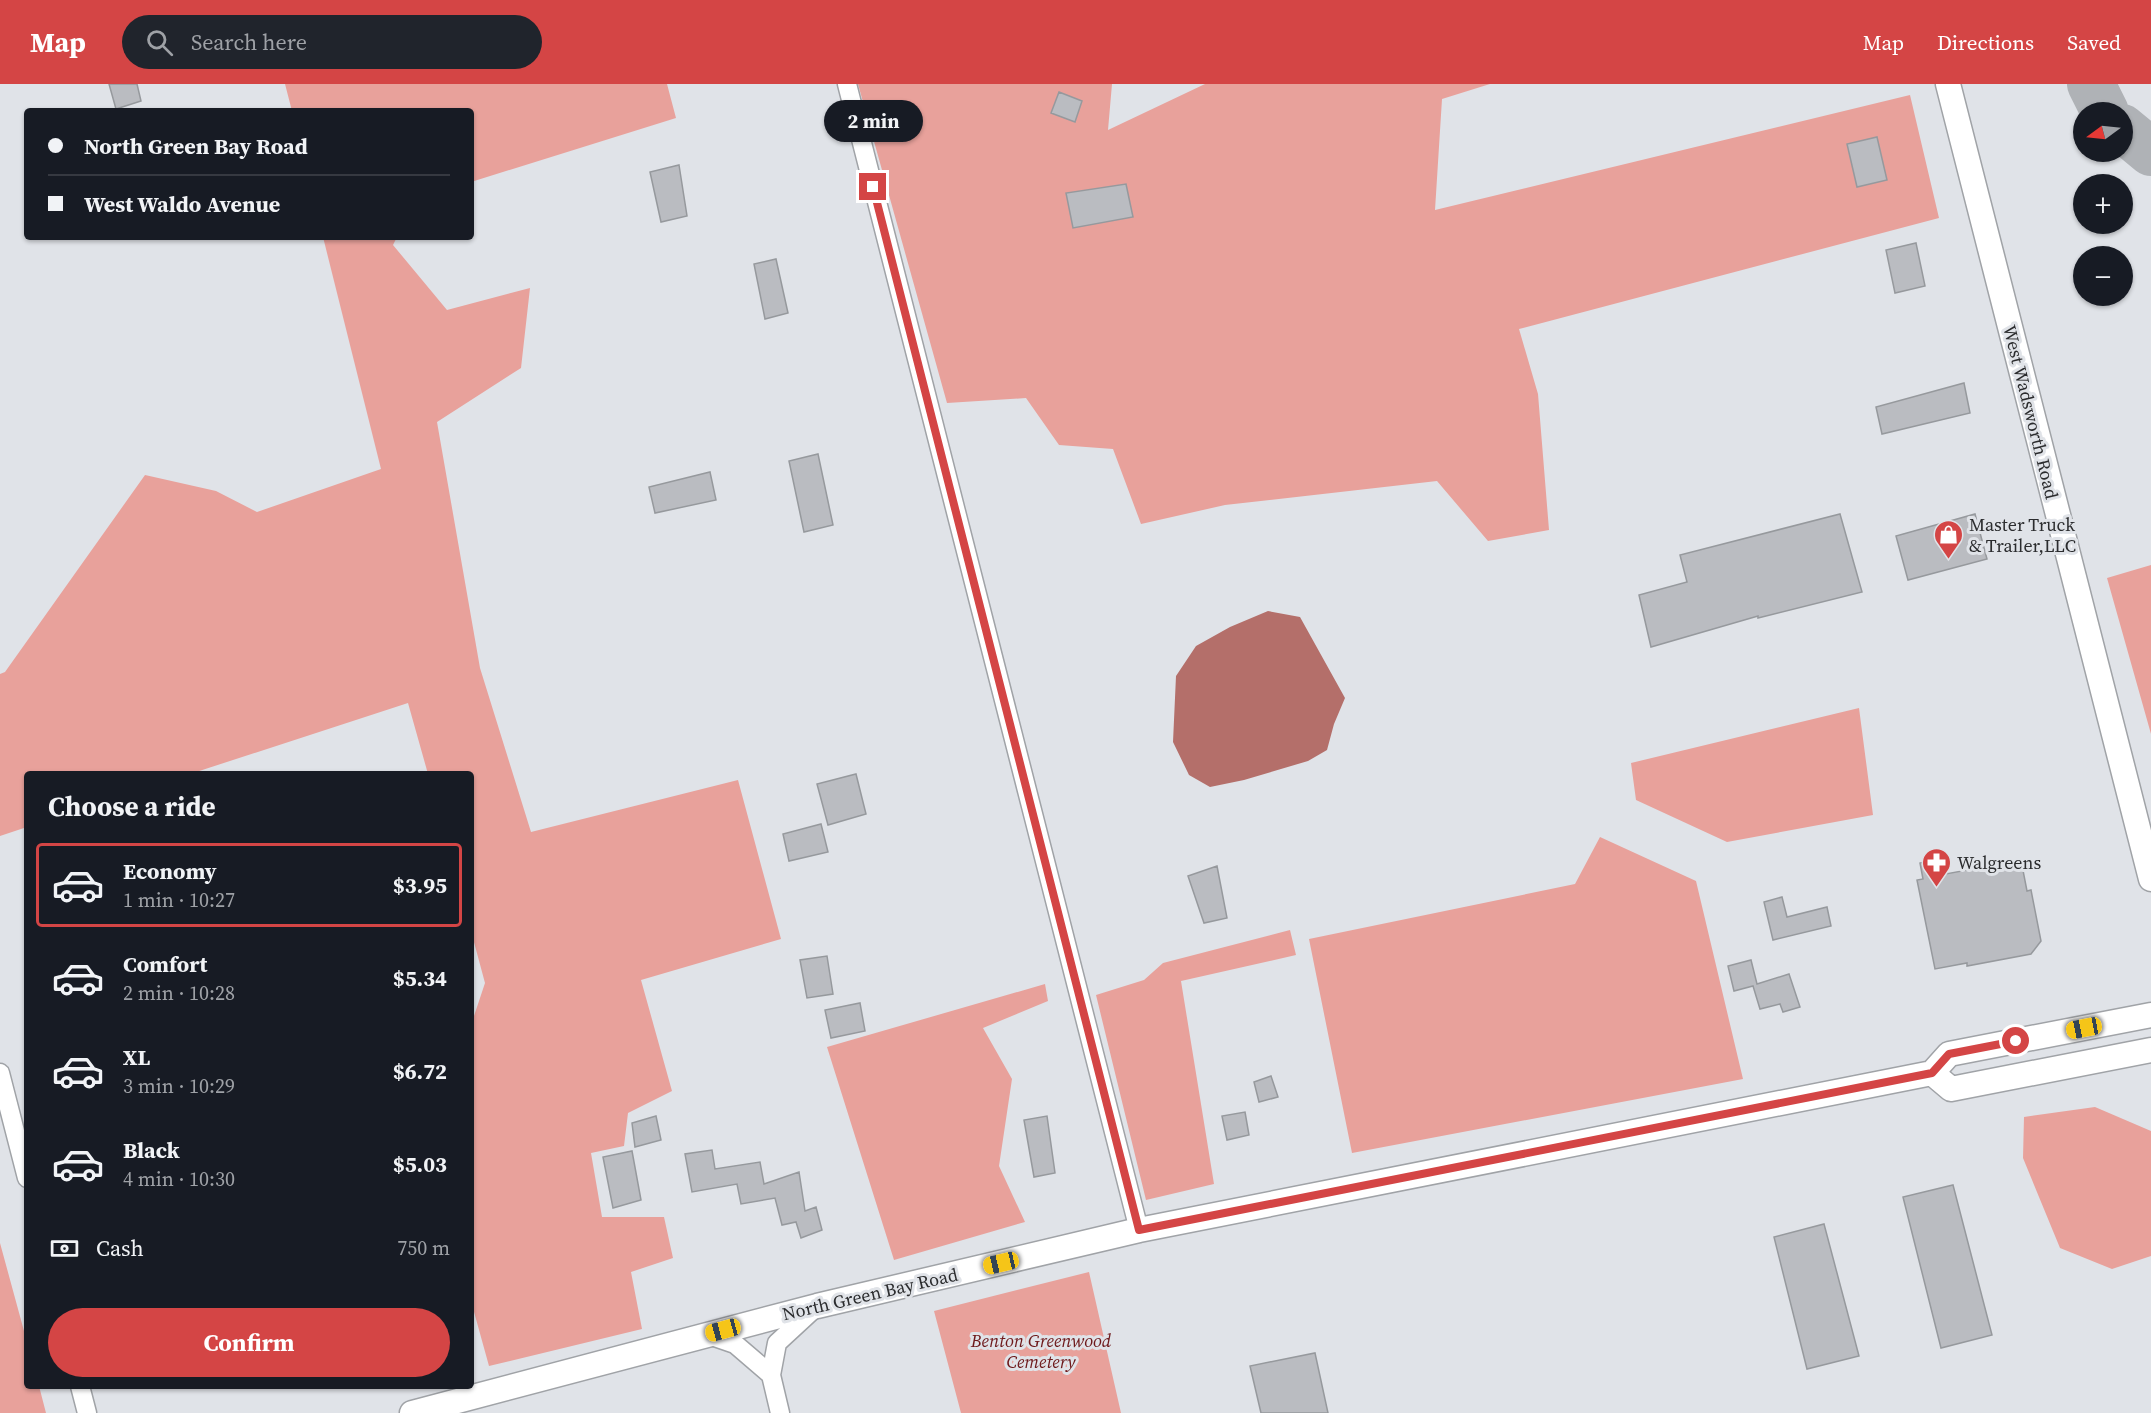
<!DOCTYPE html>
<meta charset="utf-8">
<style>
:root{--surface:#171b24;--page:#20242c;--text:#f1f3f6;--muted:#9ea1a6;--line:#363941;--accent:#d44545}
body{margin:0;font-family:"Source Serif 4",serif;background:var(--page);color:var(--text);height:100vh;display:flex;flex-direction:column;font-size:22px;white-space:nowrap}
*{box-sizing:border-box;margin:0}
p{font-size:20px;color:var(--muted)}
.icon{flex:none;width:33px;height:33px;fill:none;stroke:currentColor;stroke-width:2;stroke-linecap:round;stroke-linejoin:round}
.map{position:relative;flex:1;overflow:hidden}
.drawer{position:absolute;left:24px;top:687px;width:450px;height:618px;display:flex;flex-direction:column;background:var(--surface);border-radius:6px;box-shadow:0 2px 4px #0004}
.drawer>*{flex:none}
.hud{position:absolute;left:24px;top:24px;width:450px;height:132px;border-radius:6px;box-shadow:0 2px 4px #0004;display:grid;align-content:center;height:132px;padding:0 24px;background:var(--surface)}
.needle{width:39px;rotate:255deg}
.buttons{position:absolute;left:2073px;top:18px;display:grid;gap:12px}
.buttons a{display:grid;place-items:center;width:60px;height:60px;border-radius:50%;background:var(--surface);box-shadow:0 2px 4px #0004;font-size:30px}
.end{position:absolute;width:27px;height:27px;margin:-14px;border:8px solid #d44545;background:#fff;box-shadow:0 0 0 3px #fff}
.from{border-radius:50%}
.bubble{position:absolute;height:42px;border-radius:21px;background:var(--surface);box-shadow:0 2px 4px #0004;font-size:20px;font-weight:700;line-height:42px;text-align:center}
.car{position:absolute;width:18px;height:36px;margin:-18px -9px;border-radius:8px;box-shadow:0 0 4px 2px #0007;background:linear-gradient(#f5c518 24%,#345 0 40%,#f5c518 0 76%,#345 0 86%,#f5c518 0)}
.hud b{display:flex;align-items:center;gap:21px;height:57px;font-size:22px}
.hud b+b{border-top:2px solid var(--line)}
.hud i{width:15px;height:15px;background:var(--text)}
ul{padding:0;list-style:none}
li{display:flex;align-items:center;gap:18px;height:84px;margin:0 12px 9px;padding:0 12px;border:3px solid transparent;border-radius:6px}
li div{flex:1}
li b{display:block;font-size:22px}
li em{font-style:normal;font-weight:700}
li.current{border-color:var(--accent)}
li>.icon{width:54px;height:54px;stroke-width:1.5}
h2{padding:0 24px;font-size:27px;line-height:72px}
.pay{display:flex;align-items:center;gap:15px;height:66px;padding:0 24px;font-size:22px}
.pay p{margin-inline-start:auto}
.primary-button{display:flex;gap:12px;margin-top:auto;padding:12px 24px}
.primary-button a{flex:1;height:69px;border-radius:36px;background:var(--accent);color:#fff;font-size:24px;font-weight:700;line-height:69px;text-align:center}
header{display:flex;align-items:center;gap:36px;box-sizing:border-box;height:84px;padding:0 30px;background:var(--accent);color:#fff}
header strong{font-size:28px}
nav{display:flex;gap:33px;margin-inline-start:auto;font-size:21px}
.search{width:420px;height:54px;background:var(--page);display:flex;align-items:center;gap:15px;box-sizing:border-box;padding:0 21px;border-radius:33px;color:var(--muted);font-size:22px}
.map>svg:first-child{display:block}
.green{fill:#e8a19b}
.water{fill:#b46f6a}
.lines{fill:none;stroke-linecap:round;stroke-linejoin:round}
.taxiway{stroke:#afb2b6;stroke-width:48}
.building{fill:#babcc1;stroke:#96999d;stroke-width:1.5}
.minor-casing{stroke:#a0a3a7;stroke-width:21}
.major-casing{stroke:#a0a3a7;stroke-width:27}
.minor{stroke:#fff;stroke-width:18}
.major{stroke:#fff;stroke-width:24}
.route{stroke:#d44545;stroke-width:8}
.labels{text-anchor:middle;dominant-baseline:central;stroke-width:6;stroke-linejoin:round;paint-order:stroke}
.street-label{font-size:18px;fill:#2b2c2e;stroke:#e0e3e8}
.poi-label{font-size:18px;fill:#2b2c2e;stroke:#e0e3e8;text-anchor:start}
.park-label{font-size:18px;font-style:italic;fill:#6d181a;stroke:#e0e3e8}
</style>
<header>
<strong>Map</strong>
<div class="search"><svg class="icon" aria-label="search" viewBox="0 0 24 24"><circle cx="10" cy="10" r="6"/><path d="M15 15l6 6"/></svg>Search here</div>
<nav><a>Map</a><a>Directions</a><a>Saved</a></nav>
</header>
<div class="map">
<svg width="2151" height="1329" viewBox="0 0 2151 1329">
<rect width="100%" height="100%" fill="#e0e3e8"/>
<path class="green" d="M 285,0 L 667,0 L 676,34 L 471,98 L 471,27 L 292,27 Z
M 858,0 L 1112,0 L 1108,46 L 1205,0 L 1490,0 L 1442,15 L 1435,126 L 1910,11 L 1939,134 L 1519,245 L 1538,310 L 1549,446 L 1488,457 L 1437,397 L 1225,421 L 1141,440 L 1113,365 L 1059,361 L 1026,314 L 947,319 Z
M 323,153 L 397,153 L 393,161 L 447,226 L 530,204 L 521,284 L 437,338 L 480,584 L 531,748 L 738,696 L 781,855 L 641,896 L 672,1007 L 628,1029 L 624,1062 L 591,1069 L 602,1133 L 664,1133 L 673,1174 L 631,1188 L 642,1245 L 489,1282 L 471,1217 L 471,941 L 485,899 L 471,847 L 471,690 L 428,690 L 408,619 L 190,690 L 27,690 L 27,743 L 0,752 L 0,590 L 5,588 L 145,391 L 216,407 L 257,428 L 381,385 Z
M 2151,481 L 2151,650 L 2107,494 Z
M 1859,624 L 1873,731 L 1727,758 L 1636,716 L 1631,679 Z
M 1600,753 L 1696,797 L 1743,995 L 1352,1069 L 1309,855 L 1575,800 Z
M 1290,846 L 1296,871 L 1181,897 L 1214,1100 L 1146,1116 L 1096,911 L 1144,896 L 1163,879 Z
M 1045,900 L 1048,917 L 983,944 L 1012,995 L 999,1082 L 1025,1138 L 894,1176 L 827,963 Z
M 2095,1023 L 2151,1047 L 2151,1172 L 2112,1185 L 2060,1164 L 2023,1074 L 2024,1033 Z
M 0,1159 L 27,1258 L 27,1302 L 39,1302 L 46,1329 L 0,1329 Z
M 1089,1188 L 1121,1329 L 961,1329 L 934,1227 Z"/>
<path class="water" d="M 1268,527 L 1300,533 L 1345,614 L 1334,640 L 1327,666 L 1308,677 L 1244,696 L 1210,703 L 1189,691 L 1173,658 L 1176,592 L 1196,562 L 1230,543 Z"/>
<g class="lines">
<path class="taxiway" d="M 2091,0 L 2105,28
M 2122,44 L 2151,68"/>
</g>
<path class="building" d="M 109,0 L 137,0 L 141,17 L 116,25 Z
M 1059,8 L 1082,17 L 1075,38 L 1051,29 Z
M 1877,53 L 1887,96 L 1857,103 L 1847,60 Z
M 679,81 L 687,132 L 661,138 L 650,88 Z
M 1126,100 L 1133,133 L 1073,144 L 1066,109 Z
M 1916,159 L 1925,202 L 1895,209 L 1886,166 Z
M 776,175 L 788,229 L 765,235 L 754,180 Z
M 1964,299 L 1970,329 L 1882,350 L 1876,323 Z
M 818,370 L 833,441 L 804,448 L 789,377 Z
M 710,388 L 716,416 L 655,429 L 649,403 Z
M 1840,430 L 1862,508 L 1758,534 L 1758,532 L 1651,563 L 1639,511 L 1687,498 L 1680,471 Z
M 1975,430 L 1987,475 L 1908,496 L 1896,452 Z
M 856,690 L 866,730 L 828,741 L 817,700 Z
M 821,740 L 828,768 L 789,777 L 783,750 Z
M 1943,774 L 1946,790 L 2021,776 L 2027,807 L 2031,806 L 2041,857 L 2031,870 L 1967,882 L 1967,879 L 1935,885 L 1917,796 L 1923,795 L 1920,779 Z
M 1217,782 L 1227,834 L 1204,839 L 1188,792 Z
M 1782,813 L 1787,833 L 1827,823 L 1831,842 L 1773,856 L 1764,818 Z
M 827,872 L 833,910 L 807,914 L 800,876 Z
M 1751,876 L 1757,900 L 1789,890 L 1800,923 L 1783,928 L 1780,920 L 1760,925 L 1753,902 L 1734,907 L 1728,882 Z
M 860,919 L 865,947 L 831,954 L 825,926 Z
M 1271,992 L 1278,1013 L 1259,1018 L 1254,998 Z
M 1245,1028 L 1249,1051 L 1227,1056 L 1222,1032 Z
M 656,1032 L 661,1056 L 635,1063 L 632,1039 Z
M 1047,1032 L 1055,1089 L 1034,1093 L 1024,1036 Z
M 712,1066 L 715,1085 L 760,1078 L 764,1100 L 799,1088 L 805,1127 L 816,1123 L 822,1146 L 801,1154 L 796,1138 L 782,1141 L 775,1114 L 741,1120 L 737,1100 L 692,1108 L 685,1070 Z
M 632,1067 L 641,1116 L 613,1124 L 603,1073 Z
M 1953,1101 L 1992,1251 L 1941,1264 L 1903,1113 Z
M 1824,1140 L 1859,1272 L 1807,1285 L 1774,1153 Z
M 1315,1269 L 1328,1329 L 1261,1329 L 1250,1282 Z"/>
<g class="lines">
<defs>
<path id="minor" d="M 847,0 L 1139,1146
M 0,989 L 27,1094
M 706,1250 L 735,1260 L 771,1291
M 80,1302 L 87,1329
M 780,1329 L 771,1291 L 777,1259 L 816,1223"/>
<path id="major" d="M 1948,0 L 2151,795
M 1932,989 L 1951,1005 L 2151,966
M 412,1329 L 817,1222 L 1139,1146 L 1932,989 L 1949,970 L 2151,931"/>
</defs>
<use href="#minor" class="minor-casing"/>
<use href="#major" class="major-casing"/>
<use href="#minor" class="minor"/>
<use href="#major" class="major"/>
</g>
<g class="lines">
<path class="route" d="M 873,103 L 1139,1146 L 1932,989 L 1949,970 L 2016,957"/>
</g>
<defs>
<symbol id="shop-pin" viewBox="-11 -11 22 30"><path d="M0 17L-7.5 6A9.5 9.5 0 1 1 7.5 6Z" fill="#d44545" stroke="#e0e3e8"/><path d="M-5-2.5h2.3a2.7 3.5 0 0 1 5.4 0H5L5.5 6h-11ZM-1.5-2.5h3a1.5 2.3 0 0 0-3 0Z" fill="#fff"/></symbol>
<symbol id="pharmacy-pin" viewBox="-11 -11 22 30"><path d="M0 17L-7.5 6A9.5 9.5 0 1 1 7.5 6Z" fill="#d44545" stroke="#e0e3e8"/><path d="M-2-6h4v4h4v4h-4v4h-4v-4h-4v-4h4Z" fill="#fff"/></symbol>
</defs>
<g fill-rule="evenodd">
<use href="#shop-pin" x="1932" y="434" width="33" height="45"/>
<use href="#pharmacy-pin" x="1920" y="762" width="33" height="45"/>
</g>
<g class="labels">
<g class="street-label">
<text transform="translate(2031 328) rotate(76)">West Wadsworth Road</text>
<text transform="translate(870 1210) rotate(-13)">North Green Bay Road</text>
</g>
<g class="poi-label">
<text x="1969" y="440">Master Truck<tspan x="1969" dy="21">&amp; Trailer,LLC</tspan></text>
<text x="1957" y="778">Walgreens</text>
</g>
<g class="park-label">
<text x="1041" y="1256">Benton Greenwood<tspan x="1041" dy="21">Cemetery</tspan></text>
</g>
</g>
</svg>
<div class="buttons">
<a><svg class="needle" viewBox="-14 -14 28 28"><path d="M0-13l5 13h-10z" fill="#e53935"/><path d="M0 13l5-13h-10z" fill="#9ea1a6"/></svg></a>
<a>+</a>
<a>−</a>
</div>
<i class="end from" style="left:2016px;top:957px"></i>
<i class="end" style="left:873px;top:103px"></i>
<div class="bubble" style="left:824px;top:16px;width:99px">2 min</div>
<i class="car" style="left:2084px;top:944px;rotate:259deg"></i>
<i class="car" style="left:1001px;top:1179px;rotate:257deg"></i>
<i class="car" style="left:723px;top:1246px;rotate:255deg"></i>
<div class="hud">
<b><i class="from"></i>North Green Bay Road</b>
<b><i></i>West Waldo Avenue</b>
</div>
<section class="drawer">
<h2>Choose a ride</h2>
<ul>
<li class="current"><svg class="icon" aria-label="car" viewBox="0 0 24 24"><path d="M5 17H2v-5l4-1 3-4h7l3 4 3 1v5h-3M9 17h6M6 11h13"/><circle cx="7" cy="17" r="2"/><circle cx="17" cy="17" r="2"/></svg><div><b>Economy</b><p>1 min · 10:27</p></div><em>$3.95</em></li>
<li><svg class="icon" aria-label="car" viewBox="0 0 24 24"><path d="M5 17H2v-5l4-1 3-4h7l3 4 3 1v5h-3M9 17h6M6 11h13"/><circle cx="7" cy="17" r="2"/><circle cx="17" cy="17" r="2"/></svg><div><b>Comfort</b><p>2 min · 10:28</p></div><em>$5.34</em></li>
<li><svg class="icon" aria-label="car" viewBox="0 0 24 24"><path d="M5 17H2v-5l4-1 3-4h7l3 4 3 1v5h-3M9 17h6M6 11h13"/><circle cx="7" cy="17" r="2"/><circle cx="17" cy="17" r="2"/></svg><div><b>XL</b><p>3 min · 10:29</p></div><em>$6.72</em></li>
<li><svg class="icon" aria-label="car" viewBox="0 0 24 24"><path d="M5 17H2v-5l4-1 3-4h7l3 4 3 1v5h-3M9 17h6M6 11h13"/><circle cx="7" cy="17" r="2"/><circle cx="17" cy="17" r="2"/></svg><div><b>Black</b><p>4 min · 10:30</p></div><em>$5.03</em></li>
</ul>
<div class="pay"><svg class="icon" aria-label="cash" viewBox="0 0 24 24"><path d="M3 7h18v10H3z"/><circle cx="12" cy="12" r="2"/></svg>Cash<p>750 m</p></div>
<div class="primary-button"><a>Confirm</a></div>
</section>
</div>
